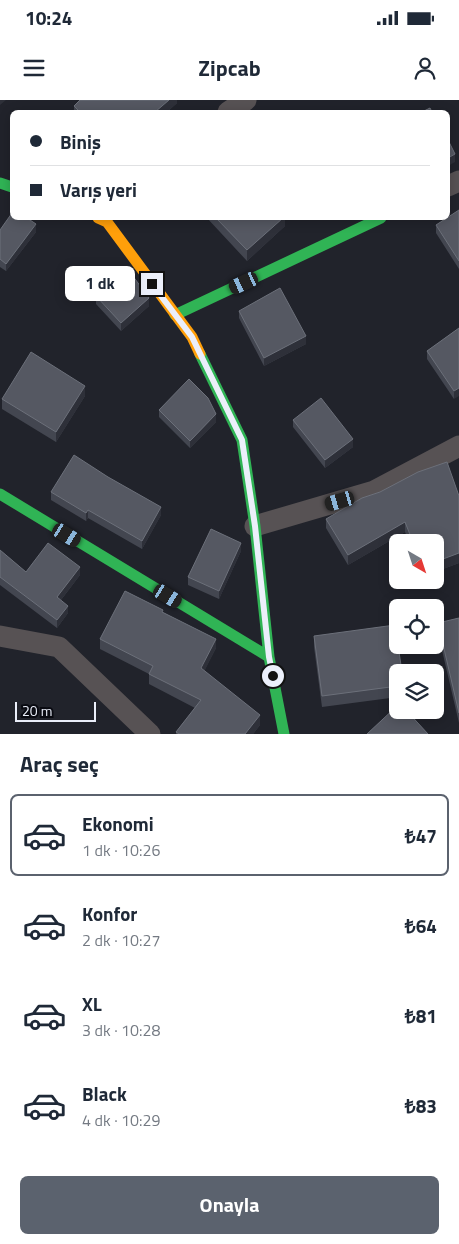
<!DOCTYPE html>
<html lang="tr">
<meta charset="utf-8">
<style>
:root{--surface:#fff;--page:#f6f6f7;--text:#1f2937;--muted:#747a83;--line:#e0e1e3;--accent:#5b626e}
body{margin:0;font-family:"Titillium Web",sans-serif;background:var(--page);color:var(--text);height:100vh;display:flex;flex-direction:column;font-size:19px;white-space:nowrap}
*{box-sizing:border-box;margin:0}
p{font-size:16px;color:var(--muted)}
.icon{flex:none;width:28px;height:28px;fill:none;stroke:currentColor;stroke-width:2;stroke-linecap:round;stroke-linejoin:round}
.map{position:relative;height:634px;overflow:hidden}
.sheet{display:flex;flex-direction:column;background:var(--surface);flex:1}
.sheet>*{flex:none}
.top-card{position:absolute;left:10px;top:10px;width:440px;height:110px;border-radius:8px;box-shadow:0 2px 12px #0003;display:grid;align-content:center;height:110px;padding:0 20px;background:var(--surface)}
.needle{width:32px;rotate:141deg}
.tools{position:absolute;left:389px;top:434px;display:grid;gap:10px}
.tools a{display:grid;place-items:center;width:55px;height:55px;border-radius:8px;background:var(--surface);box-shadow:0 2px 12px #0003;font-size:25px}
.scale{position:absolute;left:15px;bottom:12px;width:81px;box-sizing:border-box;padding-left:5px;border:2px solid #ebeffa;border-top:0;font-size:14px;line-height:18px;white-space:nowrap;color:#ebeffa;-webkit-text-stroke:4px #090a11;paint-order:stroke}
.end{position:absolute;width:22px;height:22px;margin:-11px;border:6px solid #ebeffa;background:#111;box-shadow:0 0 0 2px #111}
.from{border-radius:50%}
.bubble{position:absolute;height:35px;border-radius:8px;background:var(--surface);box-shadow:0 2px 12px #0003;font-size:16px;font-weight:700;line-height:35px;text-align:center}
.car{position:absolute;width:15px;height:30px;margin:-15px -8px;border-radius:6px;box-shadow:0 0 4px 1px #0007;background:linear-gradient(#222 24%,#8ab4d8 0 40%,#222 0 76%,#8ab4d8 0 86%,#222 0)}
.top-card b{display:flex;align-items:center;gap:18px;height:48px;font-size:19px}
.top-card b+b{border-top:1px solid var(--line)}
.top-card i{width:12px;height:12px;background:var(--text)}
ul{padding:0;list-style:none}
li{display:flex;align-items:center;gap:15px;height:82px;margin:0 10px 8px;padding:0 10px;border:2px solid transparent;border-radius:8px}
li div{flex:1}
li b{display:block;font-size:19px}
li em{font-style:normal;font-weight:700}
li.active{border-color:var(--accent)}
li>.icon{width:45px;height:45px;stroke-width:1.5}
h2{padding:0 20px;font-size:22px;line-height:60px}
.button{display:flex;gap:10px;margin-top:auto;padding:10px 20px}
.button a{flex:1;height:58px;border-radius:8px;background:var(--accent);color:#fff;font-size:20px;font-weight:700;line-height:58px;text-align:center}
.status{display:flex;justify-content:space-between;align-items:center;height:35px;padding:0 25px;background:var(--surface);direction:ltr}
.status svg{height:14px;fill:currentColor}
header{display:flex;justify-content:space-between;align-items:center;height:65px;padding:0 20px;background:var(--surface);font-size:22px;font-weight:700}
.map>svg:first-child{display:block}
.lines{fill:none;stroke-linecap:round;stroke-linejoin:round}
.street{stroke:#575254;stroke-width:21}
.fast{stroke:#30b455;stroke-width:11}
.slow{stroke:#ff9f0a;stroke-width:11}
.wall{fill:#434650}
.shaded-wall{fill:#2e3039}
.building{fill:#555862;stroke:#6c707a}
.route{stroke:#ebeffa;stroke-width:6}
</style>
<div class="status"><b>10:24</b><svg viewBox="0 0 49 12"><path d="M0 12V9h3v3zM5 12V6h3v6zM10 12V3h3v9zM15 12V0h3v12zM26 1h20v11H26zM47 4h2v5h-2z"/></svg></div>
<header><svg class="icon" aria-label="menu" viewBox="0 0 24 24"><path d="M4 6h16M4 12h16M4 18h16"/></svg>Zipcab<svg class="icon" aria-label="person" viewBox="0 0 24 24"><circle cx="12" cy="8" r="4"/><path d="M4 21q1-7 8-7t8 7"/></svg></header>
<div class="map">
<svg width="459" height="634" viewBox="0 0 459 634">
<rect width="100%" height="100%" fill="#21232b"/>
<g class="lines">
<path class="street" d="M 228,12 L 246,0
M 448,86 L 459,81
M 255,426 L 374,391 L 459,346
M 0,536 L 59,547 L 150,634"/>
<path class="fast" d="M 0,83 L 12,87
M 175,215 L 381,118
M 200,254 L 242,340 L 255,426 L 269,557 L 284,634
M 0,394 L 269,557"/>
<path class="slow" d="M 98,118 L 107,122 L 192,237 L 200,254"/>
</g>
<path class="wall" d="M 177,0 L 177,3 L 167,12 L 74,12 L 74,6 Z
M 459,110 L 459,169 L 436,133 L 436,125 Z
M 207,118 L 285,118 L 285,126 L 247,161 Z
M 0,130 L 36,132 L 6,171 L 0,167 Z
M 96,196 L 149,206 L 121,231 L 96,204 Z
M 239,211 L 306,244 L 264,266 L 239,218 Z
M 459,228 L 454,299 L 427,259 L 427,251 Z
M 85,296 L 56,342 L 2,309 L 2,299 Z
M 159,310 L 216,322 L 190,348 L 159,317 Z
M 293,320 L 353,347 L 325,368 L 293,327 Z
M 51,392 L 161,415 L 142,449 L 88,418 L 86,421 L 51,400 Z
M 459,396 L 459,463 L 435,472 L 435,442 L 409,442 L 405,432 L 348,465 L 326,428 L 326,419 Z
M 0,450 L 26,472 L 80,475 L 61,500 L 68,513 L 57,528 L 0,485 Z
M 241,451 L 219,499 L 188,485 L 188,477 Z
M 163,512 L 216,548 L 204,571 L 260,625 L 253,634 L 176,634 L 176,632 L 195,608 L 149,584 L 149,574 L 100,549 L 100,539 Z
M 459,518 L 459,623 L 438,533 L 438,523 Z
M 314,536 L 398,572 L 398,597 L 322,607 L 314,547 Z"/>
<path class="shaded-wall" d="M 0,0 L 6,0 L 0,5 Z
M 169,0 L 177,0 L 177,3 L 167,12 L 155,12 Z
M 455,54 L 455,62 L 448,66 L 448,58 Z
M 283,118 L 285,118 L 285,126 L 247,161 L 247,150 Z
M 36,124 L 36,132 L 6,171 L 6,164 Z
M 149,198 L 149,206 L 121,231 L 121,223 Z
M 306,236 L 306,244 L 264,266 L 264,258 Z
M 85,286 L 85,296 L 56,342 L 56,332 Z
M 459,288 L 459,296 L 454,299 L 454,291 Z
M 216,314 L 216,322 L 190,348 L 190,341 Z
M 353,339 L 353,347 L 325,368 L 325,360 Z
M 161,407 L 161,415 L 142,449 L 142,441 Z
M 88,410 L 88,418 L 86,421 L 86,413 Z
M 405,422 L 405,432 L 348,465 L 348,455 Z
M 241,443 L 241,451 L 219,499 L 219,491 Z
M 459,453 L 459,463 L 435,472 L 435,462 Z
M 80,467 L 80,475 L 57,505 L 57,497 Z
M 68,506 L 68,513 L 57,528 L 57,520 Z
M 216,539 L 216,548 L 201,578 L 201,568 Z
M 260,615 L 260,625 L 253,634 L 245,634 Z"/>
<path class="building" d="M 80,0 L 169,0 L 155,12 L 80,12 L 74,6 Z
M 430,8 L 432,12 L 422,12 Z
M 448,40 L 455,54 L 448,58 Z
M 459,110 L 459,161 L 436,125 Z
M 12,113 L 12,118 L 27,118 L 36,124 L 6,164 L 0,159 L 0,130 Z
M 216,118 L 283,118 L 247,150 Z
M 127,168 L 149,198 L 121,223 L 96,196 Z
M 280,188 L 306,236 L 264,258 L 239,211 Z
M 459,228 L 459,288 L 454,291 L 427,251 Z
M 31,252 L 85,286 L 56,332 L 2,299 Z
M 189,279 L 208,298 L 216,314 L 190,341 L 159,310 Z
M 321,298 L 353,339 L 325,360 L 293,320 Z
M 74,355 L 108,377 L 161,407 L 142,441 L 88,410 L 86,413 L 51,392 Z
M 447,362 L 459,396 L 459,453 L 435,462 L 435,442 L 413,442 L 405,422 L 348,455 L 326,419 L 362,398 L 380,392 L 418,372 Z
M 211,429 L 241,443 L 219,491 L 188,477 Z
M 48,443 L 80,467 L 57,497 L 68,506 L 57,520 L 0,477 L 0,450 L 26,472 Z
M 125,491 L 163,510 L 162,512 L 216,539 L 201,568 L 260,615 L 245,634 L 179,634 L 176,632 L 201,600 L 149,574 L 153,566 L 100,539 Z
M 459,518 L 459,613 L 438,523 Z
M 395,525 L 402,572 L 398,572 L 398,586 L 322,596 L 314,536 Z
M 398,605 L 398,610 L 406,610 L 428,634 L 367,634 Z"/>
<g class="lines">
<path class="route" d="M 152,184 L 192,237 L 242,340 L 255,426 L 269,557 L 273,576"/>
</g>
</svg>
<div class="tools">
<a><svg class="needle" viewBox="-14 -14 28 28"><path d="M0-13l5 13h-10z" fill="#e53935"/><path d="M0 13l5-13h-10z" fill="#747a83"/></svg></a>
<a><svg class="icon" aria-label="locate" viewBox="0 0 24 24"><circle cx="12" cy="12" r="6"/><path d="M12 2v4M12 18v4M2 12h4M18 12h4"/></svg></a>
<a><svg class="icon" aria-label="layers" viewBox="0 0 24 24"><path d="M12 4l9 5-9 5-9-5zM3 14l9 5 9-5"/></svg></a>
</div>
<div class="scale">20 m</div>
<i class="end from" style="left:273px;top:576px"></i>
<i class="end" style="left:152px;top:184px"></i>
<div class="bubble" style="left:65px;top:166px;width:70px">1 dk</div>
<i class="car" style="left:244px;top:183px;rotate:245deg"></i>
<i class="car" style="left:340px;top:401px;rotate:254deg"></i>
<i class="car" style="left:67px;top:435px;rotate:121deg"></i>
<i class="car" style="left:168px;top:496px;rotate:121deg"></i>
<div class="top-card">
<b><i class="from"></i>Biniş</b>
<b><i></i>Varış yeri</b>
</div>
</div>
<section class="sheet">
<h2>Araç seç</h2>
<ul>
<li class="active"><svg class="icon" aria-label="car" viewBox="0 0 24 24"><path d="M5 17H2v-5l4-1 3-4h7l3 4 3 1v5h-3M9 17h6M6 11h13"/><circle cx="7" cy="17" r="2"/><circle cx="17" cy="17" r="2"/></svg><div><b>Ekonomi</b><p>1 dk · 10:26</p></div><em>₺47</em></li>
<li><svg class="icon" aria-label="car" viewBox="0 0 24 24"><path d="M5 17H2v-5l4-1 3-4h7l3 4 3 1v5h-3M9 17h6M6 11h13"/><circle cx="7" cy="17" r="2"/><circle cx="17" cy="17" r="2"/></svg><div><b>Konfor</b><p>2 dk · 10:27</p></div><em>₺64</em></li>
<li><svg class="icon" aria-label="car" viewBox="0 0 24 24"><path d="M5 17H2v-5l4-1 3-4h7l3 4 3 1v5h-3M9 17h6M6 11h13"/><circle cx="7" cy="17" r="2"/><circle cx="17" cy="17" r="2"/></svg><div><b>XL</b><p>3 dk · 10:28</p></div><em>₺81</em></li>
<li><svg class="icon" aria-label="car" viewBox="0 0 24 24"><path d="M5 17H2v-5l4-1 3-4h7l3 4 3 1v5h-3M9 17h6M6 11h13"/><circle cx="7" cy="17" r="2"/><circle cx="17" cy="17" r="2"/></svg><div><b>Black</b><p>4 dk · 10:29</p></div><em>₺83</em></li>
</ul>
<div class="button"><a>Onayla</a></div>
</section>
